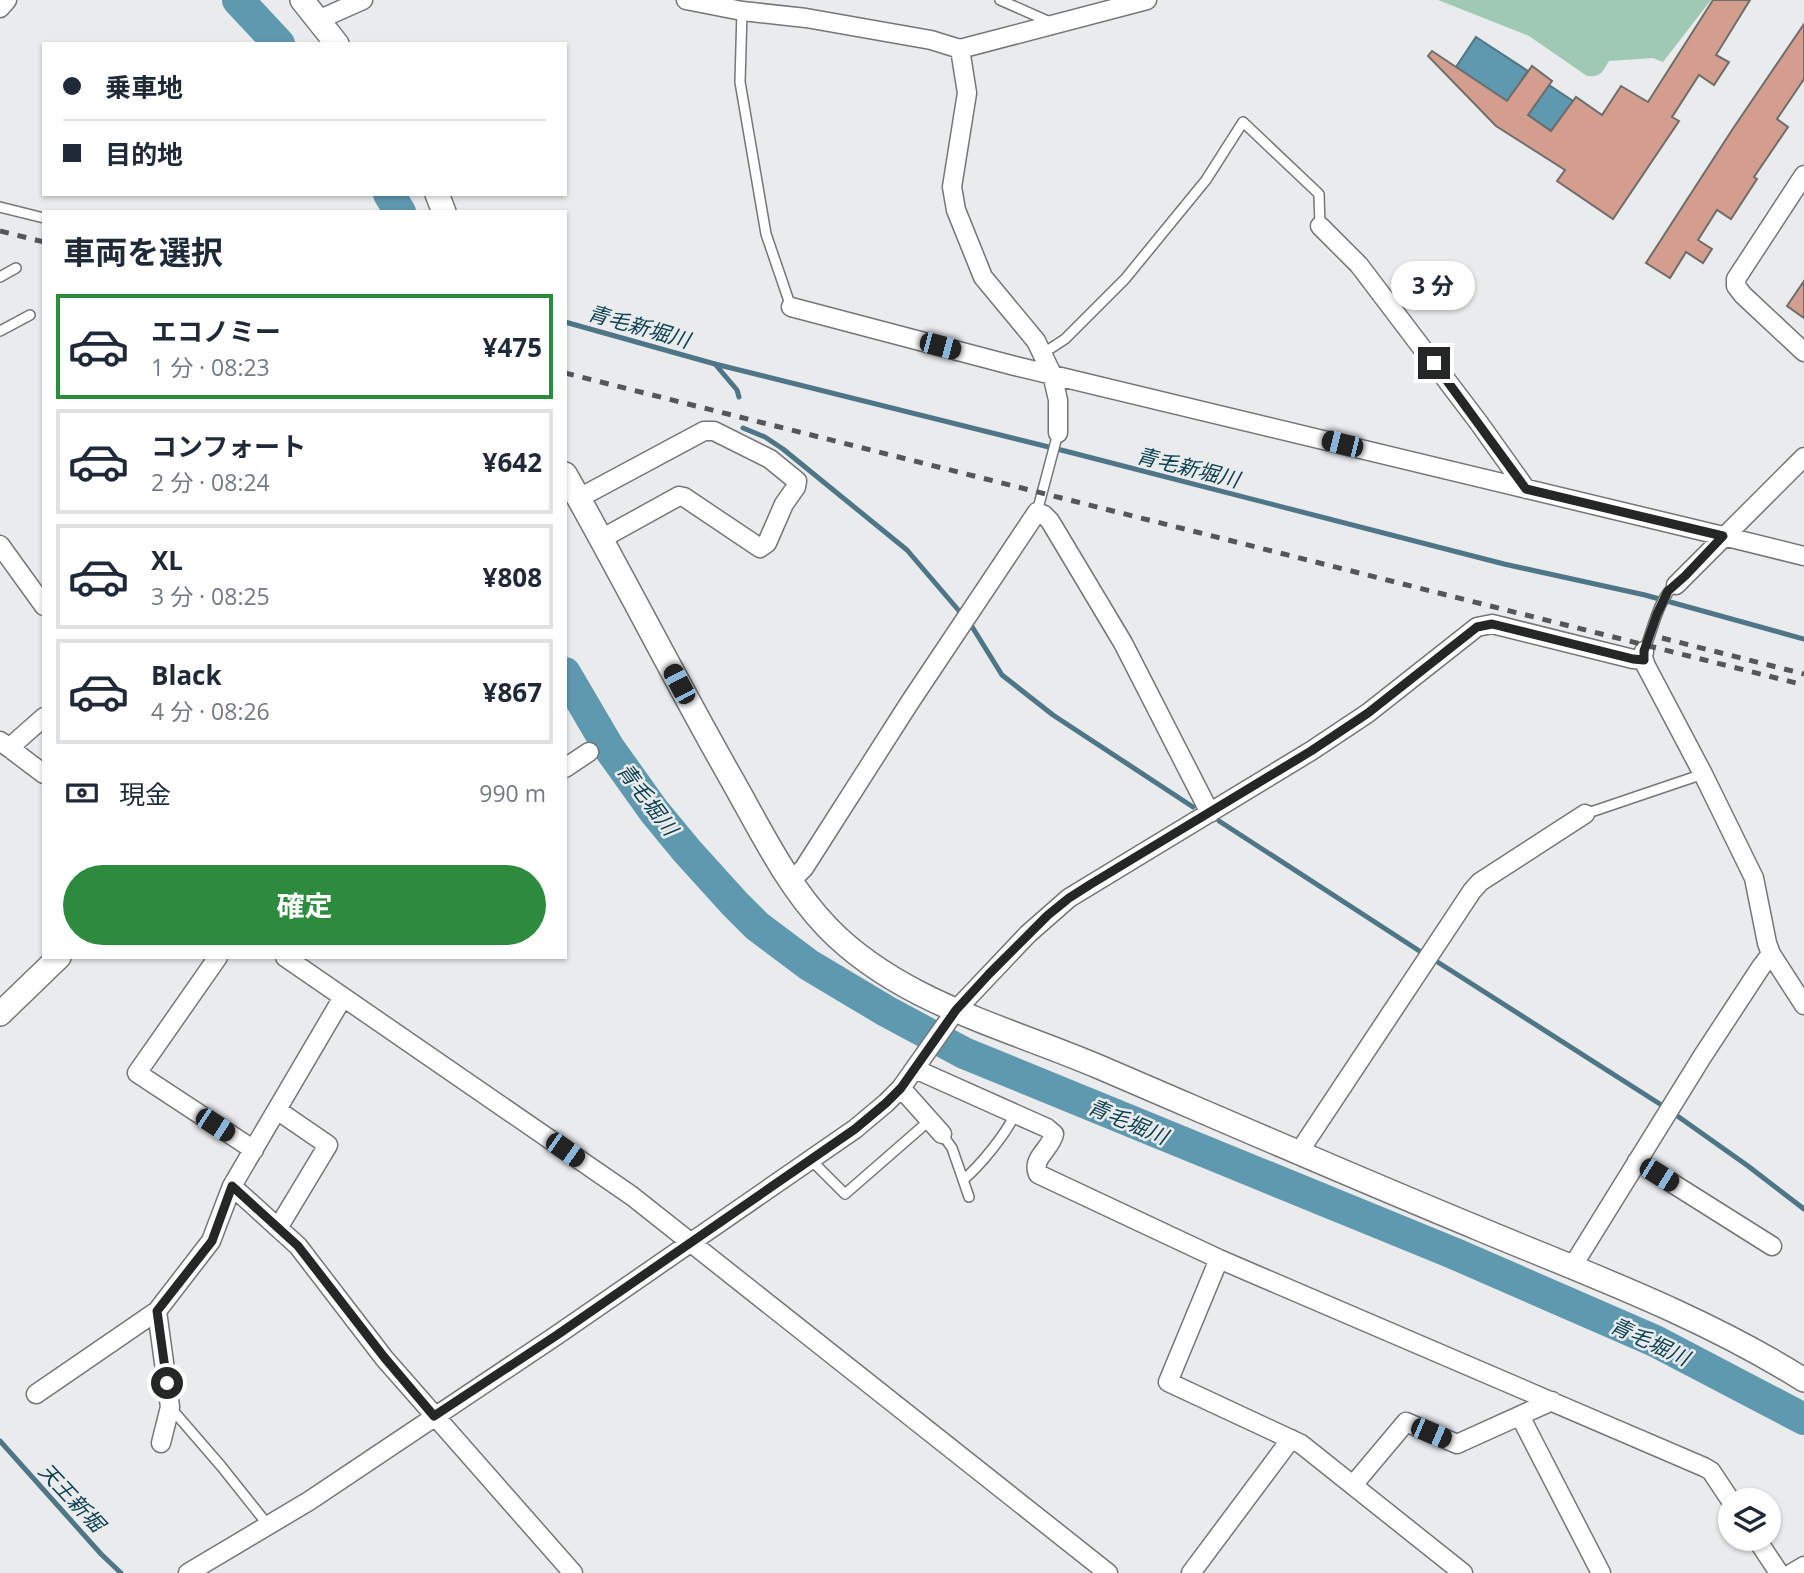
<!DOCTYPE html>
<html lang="ja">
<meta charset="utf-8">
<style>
:root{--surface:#fff;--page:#f2f2f3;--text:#1f2937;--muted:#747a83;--line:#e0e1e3;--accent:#2c8b3d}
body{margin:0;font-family:"Open Sans","Noto Sans JP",sans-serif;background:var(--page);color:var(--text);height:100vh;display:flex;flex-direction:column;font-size:26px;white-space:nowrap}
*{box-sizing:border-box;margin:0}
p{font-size:23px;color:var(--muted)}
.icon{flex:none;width:38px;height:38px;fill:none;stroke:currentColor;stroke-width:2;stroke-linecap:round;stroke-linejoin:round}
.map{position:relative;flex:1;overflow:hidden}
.sheet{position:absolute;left:42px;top:210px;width:525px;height:749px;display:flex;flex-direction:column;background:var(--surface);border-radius:0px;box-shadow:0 2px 5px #0004}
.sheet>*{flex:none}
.banner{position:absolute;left:42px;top:42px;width:525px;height:154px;border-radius:0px;box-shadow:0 2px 5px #0004;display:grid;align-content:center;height:154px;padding:0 21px;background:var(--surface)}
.controls{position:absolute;left:1718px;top:1488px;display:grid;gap:14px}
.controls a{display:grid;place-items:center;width:63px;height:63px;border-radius:50%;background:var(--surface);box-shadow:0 2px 5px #0004;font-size:35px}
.end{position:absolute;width:32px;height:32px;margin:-16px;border:9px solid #252626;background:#fff;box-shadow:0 0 0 4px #fff}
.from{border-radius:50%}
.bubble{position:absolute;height:49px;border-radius:24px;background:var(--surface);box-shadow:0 2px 5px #0004;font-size:23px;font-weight:700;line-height:49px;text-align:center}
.car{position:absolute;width:21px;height:42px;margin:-21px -10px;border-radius:9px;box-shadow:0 0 5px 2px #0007;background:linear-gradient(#222 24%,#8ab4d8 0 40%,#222 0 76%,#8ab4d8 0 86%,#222 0)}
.banner b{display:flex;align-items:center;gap:24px;height:66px;font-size:26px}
.banner b+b{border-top:2px solid var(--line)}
.banner i{width:18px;height:18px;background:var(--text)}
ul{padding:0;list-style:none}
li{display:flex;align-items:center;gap:21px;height:105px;margin:0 14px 10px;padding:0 7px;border:4px solid var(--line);border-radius:0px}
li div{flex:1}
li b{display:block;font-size:26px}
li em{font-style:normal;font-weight:700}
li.active{border-color:var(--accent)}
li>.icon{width:63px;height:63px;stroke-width:1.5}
h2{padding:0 21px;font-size:32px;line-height:84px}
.pay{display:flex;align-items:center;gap:18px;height:77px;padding:0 21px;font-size:26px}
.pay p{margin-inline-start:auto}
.cta{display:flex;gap:14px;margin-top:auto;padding:14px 21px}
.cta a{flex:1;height:80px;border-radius:42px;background:var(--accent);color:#fff;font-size:28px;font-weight:700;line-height:80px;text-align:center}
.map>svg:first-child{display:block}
.green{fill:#a0c9b5}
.water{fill:#5f99af;stroke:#4e7686;stroke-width:2}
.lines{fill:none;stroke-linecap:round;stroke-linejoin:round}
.stream{stroke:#4e7686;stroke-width:5}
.river{stroke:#5f99af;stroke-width:32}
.building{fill:#d49e8e;stroke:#6f6d6c;stroke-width:2}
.service-casing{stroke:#747677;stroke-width:12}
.minor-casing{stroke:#747677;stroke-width:21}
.tertiary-casing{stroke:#747677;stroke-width:26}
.service{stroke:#fff;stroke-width:9}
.minor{stroke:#fff;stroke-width:18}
.tertiary{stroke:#fff;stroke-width:23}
.rail{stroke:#555657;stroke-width:5;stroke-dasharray:9 9;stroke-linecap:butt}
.route{stroke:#252626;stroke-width:9}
.labels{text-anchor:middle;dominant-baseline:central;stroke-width:5;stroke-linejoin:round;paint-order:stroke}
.water-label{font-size:21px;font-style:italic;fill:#0c4151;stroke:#eaebed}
</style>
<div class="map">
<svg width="1804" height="1573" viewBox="0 0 1804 1573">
<rect width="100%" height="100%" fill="#eaebed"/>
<path class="green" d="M 1438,0 L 1711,0 L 1663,62 L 1653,58 L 1609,61 C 1602,72 1602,77 1587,76 L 1529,36 Z"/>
<path class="water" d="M 1476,37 L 1528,71 L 1507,101 L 1456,67 Z
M 1549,85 L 1573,101 L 1551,131 L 1528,115 Z"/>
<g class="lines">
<path class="stream" d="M 565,322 L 715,364 L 1069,452 L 1504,564 L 1645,595 L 1804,639
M 715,364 L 737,390 L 739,397
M 743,428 L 765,437 L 783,449 L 907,550 L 960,612
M 971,625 L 1002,675 L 1053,715 L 1193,807
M 1219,821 L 1421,952
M 1436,961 L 1663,1106
M 1676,1115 L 1748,1166 L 1804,1209
M 0,1441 L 101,1554 L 121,1573"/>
<path class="river" d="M 238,0 L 279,44
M 389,194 L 400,212
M 565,673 L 609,748 L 654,811 L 687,851 L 735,904 L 757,926 L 809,965 L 886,1011 L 964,1053 L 1453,1253 L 1655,1341 L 1804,1419"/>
</g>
<path class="building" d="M 1713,0 L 1750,0 L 1716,55 L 1729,62 L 1714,85 L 1699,75 L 1672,117 L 1679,121 L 1613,219 L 1557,181 L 1565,170 L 1496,126 L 1428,56 L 1432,51 L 1507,101 L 1532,66 L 1552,81 L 1528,115 L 1551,131 L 1576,97 L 1602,115 L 1621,86 L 1648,102 Z
M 1804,24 L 1804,79 L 1777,119 L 1788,127 L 1754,177 L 1757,179 L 1731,219 L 1717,210 L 1698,240 L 1712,249 L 1703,263 L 1686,252 L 1670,278 L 1646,263 L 1732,130 Z
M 1804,281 L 1804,318 L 1787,306 Z"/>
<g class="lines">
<defs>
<path id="service" d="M 1000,0 L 1050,22
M 742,11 L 740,82 L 766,234 L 791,307
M 0,207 L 44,218
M 0,277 L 16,268
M 0,331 L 30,315
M 1042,354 L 1065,339 L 1125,279 L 1206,180 L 1243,122 L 1319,194 L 1320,226
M 1037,512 L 1058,433
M 1644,651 C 1652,633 1659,595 1676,585
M 1585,814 L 1703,774
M 942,1134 L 952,1148 L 969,1197
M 810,1159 L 845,1194 L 930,1120
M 963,1180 C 980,1166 1006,1134 1015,1114
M 170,1407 L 221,1466 L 268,1525"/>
<path id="minor" d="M 686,0 L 742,11 L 806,18 L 931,40 L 960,49 L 1147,0
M 0,8 L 7,0
M 318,20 L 363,0
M 960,49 L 967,93 L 952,187 L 956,210 L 983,277 L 1036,341 L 1052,374 L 1058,400 L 1058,433
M 1804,175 L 1736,279 L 1736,286 L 1743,295 L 1804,352
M 1320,226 L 1359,265 L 1479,423 L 1526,489
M 791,307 L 1015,366 L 1723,536 L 1804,556
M 579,498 L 704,431 L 714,431 L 770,459 L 797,481 L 796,487 L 784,504 L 767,543 L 760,548 L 684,497 L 679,496 L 601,539
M 0,545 L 44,606
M 1676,585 L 1804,457
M 1644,651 L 1643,657 L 1646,666 L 1703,774 L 1754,878 L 1767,943 L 1771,954 L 1804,1005
M 0,741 L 44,774
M 9,748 L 44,717
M 565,768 L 589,752
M 790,882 L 804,868 L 910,702 L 1037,512 L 1044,515 L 1050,521 L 1123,643 L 1210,813
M 218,957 L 137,1073 L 254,1150
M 285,957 L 632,1196 L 1108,1573
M 343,997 L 232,1186 L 298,1246 L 384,1358 L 573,1573
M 915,1069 L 1047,1128 L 1054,1134 C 1051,1149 1031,1158 1038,1174 L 1219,1259 L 1704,1467 L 1711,1471 L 1731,1501
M 901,1088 L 942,1134
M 277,1110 L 328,1145 L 278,1228
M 1299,1152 L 1472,891 L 1480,882 L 1585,814
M 1637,1161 L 1772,1246
M 1219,1259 L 1168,1382 L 1301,1444 L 1463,1573
M 1572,1267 L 1702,1057 L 1761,967 L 1771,954
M 157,1311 L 170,1407 L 161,1443
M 36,1394 L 157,1311 L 211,1241 L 232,1186
M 1520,1416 L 1601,1573
M 1353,1485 L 1406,1422 L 1457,1444 L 1552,1401
M 1756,1538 L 1779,1573
M 188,1573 L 309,1501 L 557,1335 L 855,1129 L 886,1103 L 901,1088 L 956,1010 L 1028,934 L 1069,898 L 1092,884 L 1311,751 L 1368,713 L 1477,627 L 1492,624 L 1633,659 L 1644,660
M 1191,1573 L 1291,1439
M 1792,1573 L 1804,1566"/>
<path id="tertiary" d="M 302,0 L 337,44
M 437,194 L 444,212
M 565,474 C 622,574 674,678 731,778 C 760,829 786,884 827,927 C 898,1001 1005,1027 1097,1066 C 1223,1120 1349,1175 1475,1227 C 1587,1274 1701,1315 1804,1380
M 0,1014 L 59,957"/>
</defs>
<use href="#service" class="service-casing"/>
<use href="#minor" class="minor-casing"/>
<use href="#tertiary" class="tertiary-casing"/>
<use href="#service" class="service"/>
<use href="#minor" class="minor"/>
<use href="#tertiary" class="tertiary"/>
<path class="rail" d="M 0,231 L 44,242
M 565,373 L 1804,685
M 1662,638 L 1804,674"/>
</g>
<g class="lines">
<path class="route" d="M 167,1383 L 157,1311 L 212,1241 L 232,1186 L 298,1246 L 384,1357 L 434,1416 L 557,1335 L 855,1129 L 886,1103 L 901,1088 L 956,1010 L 989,974 L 1048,915 L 1069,898 L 1091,884 L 1311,751 L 1368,713 L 1477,627 L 1492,624 L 1633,659 L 1644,660 L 1644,651 L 1657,614 L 1668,591 L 1685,576 L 1723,536 L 1526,489 L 1434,363"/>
</g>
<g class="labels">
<g class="water-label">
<text transform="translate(639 326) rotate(16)">青毛新堀川</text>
<text transform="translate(1188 467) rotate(14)">青毛新堀川</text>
<text transform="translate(648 799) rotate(53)">青毛堀川</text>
<text transform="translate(1128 1121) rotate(23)">青毛堀川</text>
<text transform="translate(1650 1341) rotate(25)">青毛堀川</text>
<text transform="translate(72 1497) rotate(47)">天王新堀</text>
</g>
</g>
</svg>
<div class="controls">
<a><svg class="icon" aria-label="layers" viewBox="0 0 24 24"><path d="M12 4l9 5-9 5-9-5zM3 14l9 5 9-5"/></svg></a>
</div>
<i class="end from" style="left:167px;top:1383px"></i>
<i class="end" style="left:1434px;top:363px"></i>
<div class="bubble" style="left:1391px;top:261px;width:84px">3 分</div>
<i class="car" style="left:940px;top:346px;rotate:105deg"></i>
<i class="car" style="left:1342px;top:444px;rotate:284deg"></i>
<i class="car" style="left:679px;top:684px;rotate:332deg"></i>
<i class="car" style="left:215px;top:1125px;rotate:123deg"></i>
<i class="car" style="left:565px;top:1150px;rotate:125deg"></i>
<i class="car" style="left:1659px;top:1175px;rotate:122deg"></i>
<i class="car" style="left:1431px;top:1433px;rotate:113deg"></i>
<div class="banner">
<b><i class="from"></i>乗車地</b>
<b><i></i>目的地</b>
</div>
<section class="sheet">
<h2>車両を選択</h2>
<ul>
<li class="active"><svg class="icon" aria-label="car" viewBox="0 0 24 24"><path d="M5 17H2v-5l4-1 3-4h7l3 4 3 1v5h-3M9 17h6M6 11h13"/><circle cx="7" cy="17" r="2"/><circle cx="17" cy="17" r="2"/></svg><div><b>エコノミー</b><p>1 分 · 08:23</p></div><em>¥475</em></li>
<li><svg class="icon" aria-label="car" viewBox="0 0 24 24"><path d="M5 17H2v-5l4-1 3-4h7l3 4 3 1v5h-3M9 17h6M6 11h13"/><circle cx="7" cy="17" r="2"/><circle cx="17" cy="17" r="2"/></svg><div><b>コンフォート</b><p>2 分 · 08:24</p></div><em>¥642</em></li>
<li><svg class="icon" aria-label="car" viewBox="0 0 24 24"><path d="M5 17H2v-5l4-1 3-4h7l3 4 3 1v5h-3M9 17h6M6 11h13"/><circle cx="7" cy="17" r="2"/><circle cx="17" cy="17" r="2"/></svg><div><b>XL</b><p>3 分 · 08:25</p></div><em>¥808</em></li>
<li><svg class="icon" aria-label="car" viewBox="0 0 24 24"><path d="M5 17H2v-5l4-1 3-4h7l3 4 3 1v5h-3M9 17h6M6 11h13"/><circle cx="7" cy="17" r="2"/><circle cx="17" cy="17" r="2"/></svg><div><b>Black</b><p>4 分 · 08:26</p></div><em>¥867</em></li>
</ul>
<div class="pay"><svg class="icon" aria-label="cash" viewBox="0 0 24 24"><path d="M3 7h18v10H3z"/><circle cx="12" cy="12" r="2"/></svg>現金<p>990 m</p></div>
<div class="cta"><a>確定</a></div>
</section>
</div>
